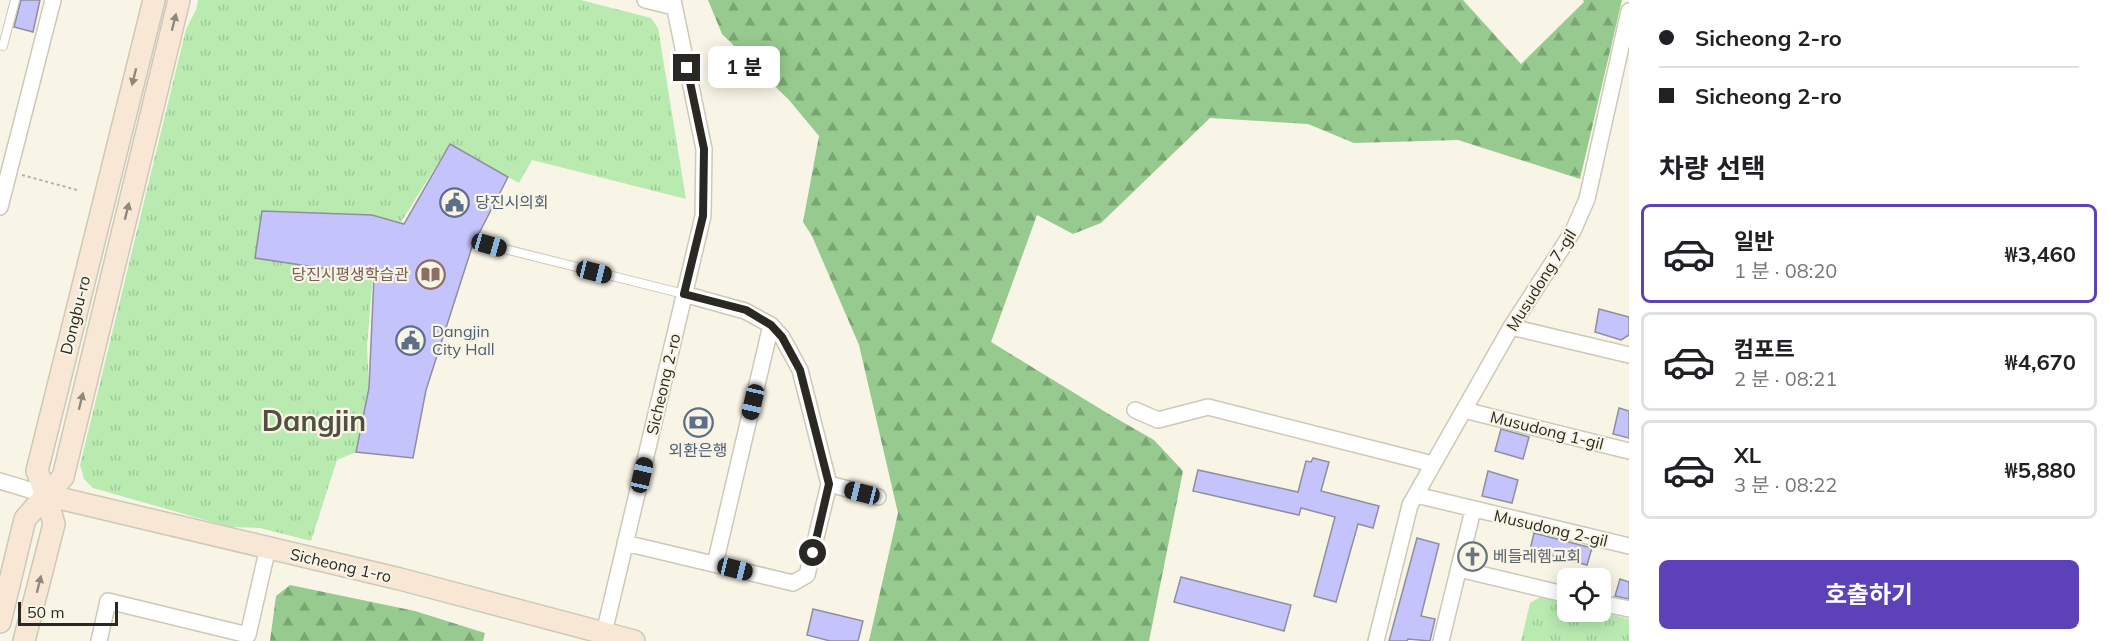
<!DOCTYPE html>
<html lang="ko">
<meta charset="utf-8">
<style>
:root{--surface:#fff;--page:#f2f2f2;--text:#202124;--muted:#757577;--line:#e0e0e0;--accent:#5c41b9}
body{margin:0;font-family:Mulish,"Noto Sans KR",sans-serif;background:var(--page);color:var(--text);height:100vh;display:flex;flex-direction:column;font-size:22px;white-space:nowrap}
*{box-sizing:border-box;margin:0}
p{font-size:20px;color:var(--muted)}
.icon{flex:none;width:33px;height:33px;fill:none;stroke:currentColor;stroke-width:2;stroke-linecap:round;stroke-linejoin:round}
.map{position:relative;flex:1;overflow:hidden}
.drawer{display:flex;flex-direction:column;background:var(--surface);width:480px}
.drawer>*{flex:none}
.banner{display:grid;align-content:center;height:132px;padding:0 30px;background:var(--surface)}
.tools{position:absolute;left:1557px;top:568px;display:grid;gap:12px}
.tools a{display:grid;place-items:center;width:54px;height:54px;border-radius:9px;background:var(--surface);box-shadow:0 3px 15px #0003;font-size:30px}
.scale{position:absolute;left:18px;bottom:15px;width:100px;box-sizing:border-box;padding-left:6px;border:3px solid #292822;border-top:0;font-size:16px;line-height:21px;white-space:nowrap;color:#292822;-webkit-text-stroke:4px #f9f5e6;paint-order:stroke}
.end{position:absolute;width:27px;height:27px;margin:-14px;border:8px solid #292822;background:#fff;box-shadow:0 0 0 3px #fff}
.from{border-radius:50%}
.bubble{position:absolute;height:42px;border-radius:9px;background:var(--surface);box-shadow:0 3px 15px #0003;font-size:20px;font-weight:700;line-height:42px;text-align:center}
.car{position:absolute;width:18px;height:36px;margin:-18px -9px;border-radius:8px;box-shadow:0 0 4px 2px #0007;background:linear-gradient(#222 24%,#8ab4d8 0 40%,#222 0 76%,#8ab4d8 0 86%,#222 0)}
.banner b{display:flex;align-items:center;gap:21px;height:57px;font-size:22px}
.banner b+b{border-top:2px solid var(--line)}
.banner i{width:15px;height:15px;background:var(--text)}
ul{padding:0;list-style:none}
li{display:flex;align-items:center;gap:18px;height:99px;margin:0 12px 9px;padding:0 18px;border:3px solid var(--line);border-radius:9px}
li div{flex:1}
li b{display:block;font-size:22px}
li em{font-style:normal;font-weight:700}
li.active{border-color:var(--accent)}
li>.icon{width:54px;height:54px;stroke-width:1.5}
h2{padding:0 30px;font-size:27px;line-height:72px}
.primary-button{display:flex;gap:12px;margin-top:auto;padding:12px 30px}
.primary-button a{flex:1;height:69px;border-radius:9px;background:var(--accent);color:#fff;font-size:24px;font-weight:700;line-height:69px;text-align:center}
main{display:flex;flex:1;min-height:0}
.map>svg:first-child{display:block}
.forest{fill:url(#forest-firs)}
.park{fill:url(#park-tufts)}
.building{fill:#c4c3fb;stroke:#8f8f9d;stroke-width:1.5}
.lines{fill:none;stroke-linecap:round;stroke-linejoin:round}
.lane-casing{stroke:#ccc9b9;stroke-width:10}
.street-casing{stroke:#ccc9b9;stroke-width:18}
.secondary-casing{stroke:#ccc9b9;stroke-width:24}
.path{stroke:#b7b4a7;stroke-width:2;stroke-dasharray:3 3;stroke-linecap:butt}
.lane{stroke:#fff;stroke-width:8}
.street{stroke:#fff;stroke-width:15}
.secondary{stroke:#f9e7d6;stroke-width:21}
.oneway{fill:#91887c}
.route{stroke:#292822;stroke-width:8}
.labels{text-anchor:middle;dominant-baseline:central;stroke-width:4.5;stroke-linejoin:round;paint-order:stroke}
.service-label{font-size:16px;fill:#4e5e75;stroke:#f9f5e6;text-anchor:start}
.education-label{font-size:16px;fill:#785e54;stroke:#f9f5e6;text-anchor:end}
.street-label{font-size:16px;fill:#292822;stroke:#f9f5e6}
.worship-label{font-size:16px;fill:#5b616d;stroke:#f9f5e6;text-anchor:start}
.town-label{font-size:28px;font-weight:bold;fill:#514f42;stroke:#f9f5e6}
</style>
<main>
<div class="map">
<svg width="1629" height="641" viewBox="0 0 1629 641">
<defs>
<pattern id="forest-firs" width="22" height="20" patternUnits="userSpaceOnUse" patternTransform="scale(1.5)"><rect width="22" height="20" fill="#97ca8f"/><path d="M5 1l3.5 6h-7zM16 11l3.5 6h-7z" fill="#7ba474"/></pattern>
<pattern id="park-tufts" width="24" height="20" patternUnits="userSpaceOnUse" patternTransform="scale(1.5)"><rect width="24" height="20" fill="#b9ebb1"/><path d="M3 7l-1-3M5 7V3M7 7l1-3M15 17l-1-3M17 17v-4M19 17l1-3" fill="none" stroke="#9fca98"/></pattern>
</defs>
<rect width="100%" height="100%" fill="#f9f5e6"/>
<path class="forest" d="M 708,0 L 1463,0 L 1521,64 L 1584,2 L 1583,0 L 1622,0 L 1580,179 L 1458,140 L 1354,143 L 1308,124 L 1210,118 L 1101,223 L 1073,234 L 1037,215 L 991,342 L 1107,413 L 1154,440 L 1183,471 L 1149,641 L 869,641 L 898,513 L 859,345 L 812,236 L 803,222 L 819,136 L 789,100 L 722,34 Z
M 290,585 L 415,611 L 485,633 L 483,641 L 270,641 L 276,596 Z"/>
<path class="park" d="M 198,0 L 581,0 L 651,18 L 658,28 L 686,199 L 532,160 L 519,183 L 450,144 L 401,222 L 372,215 L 262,211 L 256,258 L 373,276 L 367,345 L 369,388 L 356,452 L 337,460 L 311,541 L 260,528 L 230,527 L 93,488 L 84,479 L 80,465 L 186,29 L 196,10 Z
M 1542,596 L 1567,603 L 1568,612 L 1601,612 L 1629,619 L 1629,641 L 1521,641 L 1530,603 Z"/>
<path class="building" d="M 21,0 L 40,0 L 33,32 L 14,27 Z
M 450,144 L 508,177 L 472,247 L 426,390 L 413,458 L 356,452 L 369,388 L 374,276 L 255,258 L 262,211 L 372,215 L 404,224 Z
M 1599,309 L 1629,317 L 1629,335 L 1621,340 L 1595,332 Z
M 1619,408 L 1629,411 L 1629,438 L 1613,434 Z
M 1501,429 L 1529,437 L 1523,459 L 1495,451 Z
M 1313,458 L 1329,462 L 1321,491 L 1379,506 L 1373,528 L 1358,524 L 1336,602 L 1314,596 L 1335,517 L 1301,508 L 1299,515 L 1193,491 L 1198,470 L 1298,492 L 1306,461 L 1311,462 Z
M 1488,471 L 1518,480 L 1512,503 L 1482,496 Z
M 1534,533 L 1592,548 L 1587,565 L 1530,550 Z
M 1417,538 L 1439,544 L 1421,616 L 1435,619 L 1430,641 L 1408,639 L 1407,641 L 1389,641 Z
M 1181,577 L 1291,605 L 1284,631 L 1174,602 Z
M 1620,579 L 1629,582 L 1629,599 L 1615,596 Z
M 813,609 L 863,621 L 858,641 L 830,641 L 807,635 Z"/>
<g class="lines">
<defs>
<path id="lane" d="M 3,46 L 15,0
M 489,245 L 684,294"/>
<path id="street" d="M 645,0 L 674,7
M 0,207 L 53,0
M 1511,327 L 1629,355
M 1135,410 L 1158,420 L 1208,407 L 1433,464
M 1464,410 L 1629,451
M 0,481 L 46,495
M 829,484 L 878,497
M 1416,495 L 1629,546
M 625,543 L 793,583 L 807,575 L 829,484 L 800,370 L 782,337 L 771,325 L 745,311 L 684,294
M 715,564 L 771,325
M 1459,569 L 1568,595
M 1600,603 L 1629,609
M 604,633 L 703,216 L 704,149 L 673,0
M 99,641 L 108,601 L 248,635 L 268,547
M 1376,641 L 1410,505 L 1511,327 L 1573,231 L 1587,199 L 1629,11
M 1441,641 L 1473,510"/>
<path id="secondary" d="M 46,495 L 400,579 L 634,641
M 0,622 L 25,519 L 46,495 L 37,471 L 154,0
M 24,641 L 54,524 L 46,495 L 63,477 L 179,0"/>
</defs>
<use href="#lane" class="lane-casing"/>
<use href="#street" class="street-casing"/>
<use href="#secondary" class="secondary-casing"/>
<path class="path" d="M 22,175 L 77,190"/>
<use href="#lane" class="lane"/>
<use href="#street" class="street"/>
<use href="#secondary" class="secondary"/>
</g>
<defs><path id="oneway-solid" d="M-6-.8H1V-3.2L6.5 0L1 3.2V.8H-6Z" transform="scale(1.5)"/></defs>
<g class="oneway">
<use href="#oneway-solid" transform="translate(174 22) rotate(-76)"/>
<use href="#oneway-solid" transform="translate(134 77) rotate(104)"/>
<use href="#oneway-solid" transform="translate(127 211) rotate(-76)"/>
<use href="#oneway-solid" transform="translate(81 401) rotate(-76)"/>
<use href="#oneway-solid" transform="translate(39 584) rotate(-76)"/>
</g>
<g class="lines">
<path class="route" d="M 687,68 L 704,149 L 703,216 L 684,294 L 746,310 L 771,325 L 782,337 L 800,370 L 829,484 L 813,553"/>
</g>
<defs>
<symbol id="civic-ring" viewBox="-11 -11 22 22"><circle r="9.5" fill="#f9f5e6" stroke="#5c6f8a" stroke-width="1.5"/><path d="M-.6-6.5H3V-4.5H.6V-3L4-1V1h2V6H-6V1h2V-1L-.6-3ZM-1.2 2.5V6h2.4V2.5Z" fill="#5c6f8a"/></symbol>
<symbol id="library-ring" viewBox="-11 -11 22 22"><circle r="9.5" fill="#f9f5e6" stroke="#8d6e63" stroke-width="1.5"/><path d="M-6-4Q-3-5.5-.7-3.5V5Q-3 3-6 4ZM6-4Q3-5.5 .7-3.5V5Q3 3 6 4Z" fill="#8d6e63"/></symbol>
<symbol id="bank-ring" viewBox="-11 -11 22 22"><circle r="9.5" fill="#f9f5e6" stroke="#5c6f8a" stroke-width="1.5"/><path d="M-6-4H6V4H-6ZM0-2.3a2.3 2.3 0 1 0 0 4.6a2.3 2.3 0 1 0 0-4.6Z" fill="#5c6f8a"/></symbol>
<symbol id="church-ring" viewBox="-11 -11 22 22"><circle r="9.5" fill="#f9f5e6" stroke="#6b7280" stroke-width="1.5"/><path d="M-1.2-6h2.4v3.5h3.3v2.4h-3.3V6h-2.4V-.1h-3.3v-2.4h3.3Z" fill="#6b7280"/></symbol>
</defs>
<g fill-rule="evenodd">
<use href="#civic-ring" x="438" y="186" width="33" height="33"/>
<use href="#library-ring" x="414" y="258" width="33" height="33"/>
<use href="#civic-ring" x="394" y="324" width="33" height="33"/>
<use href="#bank-ring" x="682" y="406" width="33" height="33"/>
<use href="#church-ring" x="1456" y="540" width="33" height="33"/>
</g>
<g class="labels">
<g class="service-label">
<text x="475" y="202">당진시의회</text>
<text x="432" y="331">Dangjin<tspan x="432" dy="18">City Hall</tspan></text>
<text x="698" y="450" text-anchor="middle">외환은행</text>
</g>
<g class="education-label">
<text x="409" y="274">당진시평생학습관</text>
</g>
<g class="street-label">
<text transform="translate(1541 280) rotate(-58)">Musudong 7-gil</text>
<text transform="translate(75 315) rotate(-76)">Dongbu-ro</text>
<text transform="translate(663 384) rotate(-77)">Sicheong 2-ro</text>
<text transform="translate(1547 430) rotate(14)">Musudong 1-gil</text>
<text transform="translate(1551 528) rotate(13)">Musudong 2-gil</text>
<text transform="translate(341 565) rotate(13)">Sicheong 1-ro</text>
</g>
<g class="worship-label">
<text x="1493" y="556">베들레헴교회</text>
</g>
<g class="town-label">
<text x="314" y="420">Dangjin</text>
</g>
</g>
</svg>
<div class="tools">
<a><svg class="icon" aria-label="locate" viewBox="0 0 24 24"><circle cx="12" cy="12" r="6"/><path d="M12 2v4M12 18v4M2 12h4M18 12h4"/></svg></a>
</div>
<div class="scale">50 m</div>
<i class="end from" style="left:813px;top:553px"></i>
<i class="end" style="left:687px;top:68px"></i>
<div class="bubble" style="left:708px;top:46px;width:72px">1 분</div>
<i class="car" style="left:489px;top:245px;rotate:106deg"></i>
<i class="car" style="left:594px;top:272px;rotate:104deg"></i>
<i class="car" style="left:753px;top:402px;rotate:193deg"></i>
<i class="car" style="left:642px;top:475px;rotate:13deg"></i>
<i class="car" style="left:862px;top:493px;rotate:284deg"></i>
<i class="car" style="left:735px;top:569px;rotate:104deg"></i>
</div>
<section class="drawer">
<div class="banner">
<b><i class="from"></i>Sicheong 2-ro</b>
<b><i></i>Sicheong 2-ro</b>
</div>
<h2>차량 선택</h2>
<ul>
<li class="active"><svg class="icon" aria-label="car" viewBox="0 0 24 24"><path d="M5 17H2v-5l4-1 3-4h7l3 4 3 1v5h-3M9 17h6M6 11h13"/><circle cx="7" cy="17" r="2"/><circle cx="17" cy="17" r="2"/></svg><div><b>일반</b><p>1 분 · 08:20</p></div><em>₩3,460</em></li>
<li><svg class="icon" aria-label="car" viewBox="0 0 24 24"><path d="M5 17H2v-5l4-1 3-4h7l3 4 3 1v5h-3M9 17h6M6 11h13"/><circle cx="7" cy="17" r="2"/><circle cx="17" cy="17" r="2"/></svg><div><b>컴포트</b><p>2 분 · 08:21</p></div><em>₩4,670</em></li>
<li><svg class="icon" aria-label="car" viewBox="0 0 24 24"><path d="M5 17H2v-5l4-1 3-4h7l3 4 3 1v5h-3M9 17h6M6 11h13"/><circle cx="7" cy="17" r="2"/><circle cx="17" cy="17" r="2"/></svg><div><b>XL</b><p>3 분 · 08:22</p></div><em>₩5,880</em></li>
</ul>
<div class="primary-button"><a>호출하기</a></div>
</section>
</main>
